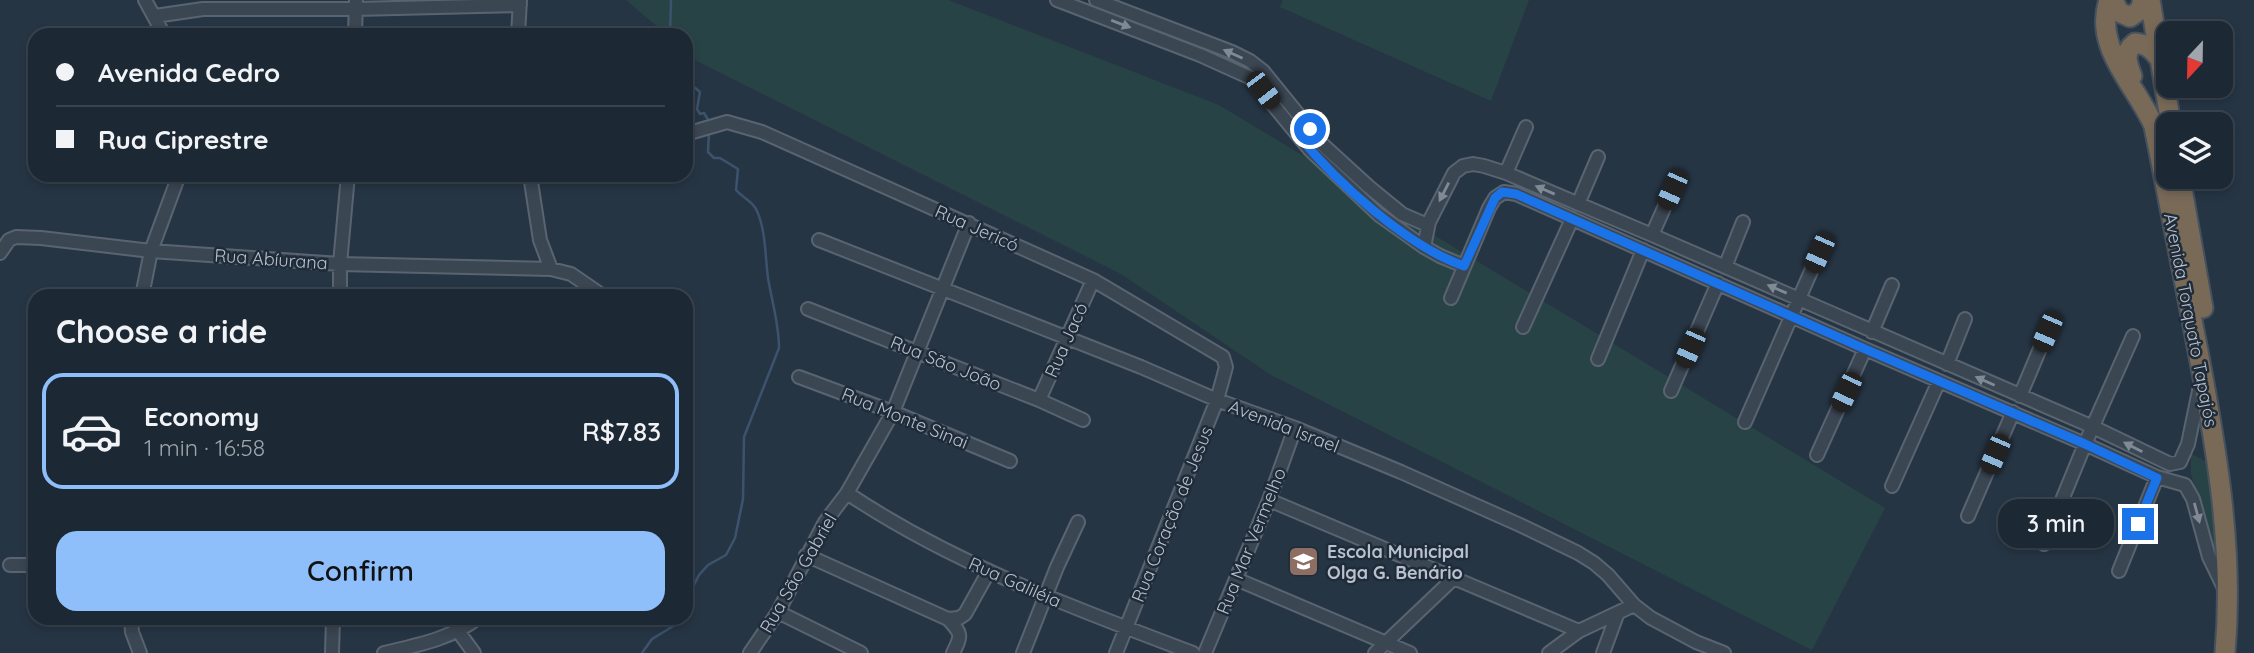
<!DOCTYPE html>
<meta charset="utf-8">
<style>
:root{--surface:#1c2833;--page:#25303b;--text:#f1f3f6;--muted:#a0a6ac;--line:#3a444e;--accent:#8fbffb}
body{margin:0;font-family:Quicksand,sans-serif;background:var(--page);color:var(--text);height:100vh;display:flex;flex-direction:column;font-size:26px;white-space:nowrap}
*{box-sizing:border-box;margin:0}
p{font-size:23px;color:var(--muted)}
.icon{flex:none;width:38px;height:38px;fill:none;stroke:currentColor;stroke-width:2;stroke-linecap:round;stroke-linejoin:round}
.map{position:relative;flex:1;overflow:hidden}
.panel{position:absolute;left:28px;top:289px;width:665px;height:336px;display:flex;flex-direction:column;background:var(--surface);border-radius:21px;box-shadow:0 4px 10px #0003,0 0 0 2px var(--line)}
.panel>*{flex:none}
.top-card{position:absolute;left:28px;top:28px;width:665px;height:154px;border-radius:21px;box-shadow:0 4px 10px #0003,0 0 0 2px var(--line);display:grid;align-content:center;height:154px;padding:0 28px;background:var(--surface)}
.needle{width:46px;rotate:202deg}
.controls{position:absolute;left:2156px;top:21px;display:grid;gap:14px}
.controls a{display:grid;place-items:center;width:77px;height:77px;border-radius:14px;background:var(--surface);box-shadow:0 4px 10px #0003,0 0 0 2px var(--line);font-size:35px}
.end{position:absolute;width:32px;height:32px;margin:-16px;border:9px solid #1a73e8;background:#fff;box-shadow:0 0 0 4px #fff}
.from{border-radius:50%}
.bubble{position:absolute;height:49px;border-radius:21px;background:var(--surface);box-shadow:0 4px 10px #0003,0 0 0 2px var(--line);font-size:23px;font-weight:600;line-height:49px;text-align:center}
.car{position:absolute;width:21px;height:42px;margin:-21px -10px;border-radius:9px;box-shadow:0 0 5px 2px #0007;background:linear-gradient(#222 24%,#8ab4d8 0 40%,#222 0 76%,#8ab4d8 0 86%,#222 0)}
.top-card b{display:flex;align-items:center;gap:24px;height:66px;font-size:26px}
.top-card b+b{border-top:2px solid var(--line)}
.top-card i{width:18px;height:18px;background:var(--text)}
ul{padding:0;list-style:none}
li{display:flex;align-items:center;gap:21px;height:116px;margin:0 14px 10px;padding:0 14px;border:4px solid var(--line);border-radius:21px}
li div{flex:1}
li b{display:block;font-size:26px}
li em{font-style:normal;font-weight:600}
li.on{border-color:var(--accent)}
li>.icon{width:63px;height:63px;stroke-width:1.5}
h2{padding:0 28px;font-size:32px;line-height:84px}
.primary-button{display:flex;gap:14px;margin-top:auto;padding:14px 28px}
.primary-button a{flex:1;height:80px;border-radius:21px;background:var(--accent);color:#111;font-size:28px;font-weight:600;line-height:80px;text-align:center}
.map>svg:first-child{display:block}
.green{fill:#284345}
.lines{fill:none;stroke-linecap:round;stroke-linejoin:round}
.stream{stroke:#3c536d;stroke-width:2.5}
.minor-casing{stroke:#596470;stroke-width:16}
.highway-casing{stroke:#45515e;stroke-width:23}
.minor{stroke:#3b4653;stroke-width:12}
.highway{stroke:#796a58;stroke-width:19}
.oneway{fill:#808a96}
.route{stroke:#1a73e8;stroke-width:9}
.labels{text-anchor:middle;dominant-baseline:central;stroke-width:5;stroke-linejoin:round;paint-order:stroke}
.street-label{font-size:18px;fill:#b8c1cd;stroke:#1f2b39}
.poi-label{font-size:18px;font-weight:bold;fill:#b8c1cd;stroke:#1f2b39;text-anchor:start}
</style>
<div class="map">
<svg width="2254" height="653" viewBox="0 0 2254 653">
<rect width="100%" height="100%" fill="#263544"/>
<path class="green" d="M 626,0 L 948,0 L 1219,105 L 1885,508 L 1812,650 L 1271,375 L 1121,274 L 697,61 L 686,52 L 686,35 L 667,35 Z
M 1283,0 L 1529,0 L 1491,101 L 1280,7 Z
M 2191,454 L 2208,462 L 2210,470 L 2217,551 L 2213,550 L 2191,474 Z"/>
<g class="lines">
<path class="stream" d="M 670,35 L 671,0
M 686,80 L 700,92 L 697,109 L 700,114 L 704,113 L 710,123
M 686,601 L 699,575 L 708,565 L 726,555 L 735,538 L 743,499 L 744,437 L 779,348 C 779,324 772,302 768,278 C 765,256 766,229 756,209 C 752,201 742,197 736,190 L 738,169 L 720,158 L 714,158 L 708,152 L 709,133
M 642,653 L 652,639 L 680,622 L 681,618"/>
<defs>
<path id="minor" d="M 145,0 L 164,35
M 1057,0 L 1200,55 L 1251,78 L 1310,150 L 1379,215 L 1424,247 L 1440,256 L 1464,266
M 1096,0 L 1232,52 L 1250,61 L 1263,71 L 1323,145 L 1369,187 L 1402,214 L 1425,224 L 1429,222
M 155,16 L 203,9 L 355,9 L 520,5
M 355,35 L 356,0
M 518,35 L 520,0
M 686,134 L 727,122 L 762,132 L 1093,280 L 1223,357 L 1226,367 L 1217,400 L 1116,653
M 1506,173 L 1526,127
M 530,175 L 540,240 L 551,269
M 1578,204 L 1598,157
M 1652,235 L 1672,190
M 819,240 L 1141,367 L 1217,400 L 1295,428 L 1401,472 L 1520,525 L 1578,553 L 1594,563 L 1608,575 L 1634,605 L 1651,618 L 1696,642 L 1724,653
M 1424,247 L 1429,222 L 1454,173 L 1463,166 L 1473,164 L 1484,166 L 1506,173 L 1652,235 L 2093,427 L 2170,464 L 2180,462 L 2188,444 L 2200,386
M 0,253 L 9,240 L 16,237 L 41,238 L 151,251 L 340,264 L 551,269 L 571,274 L 603,296
M 1725,267 L 1743,222
M 142,296 L 151,251 L 179,175
M 340,296 L 340,264 L 348,175
M 1451,298 L 1489,208 L 1495,198 L 1504,192 L 1516,194 L 1865,349 L 2085,444 L 2157,477 L 2185,485 L 2193,499 L 2209,557 L 2225,590
M 808,309 L 1039,400 L 1083,420
M 1523,327 L 1572,219
M 1872,332 L 1892,285
M 1598,359 L 1643,250
M 1947,364 L 1965,319
M 799,377 L 893,412 L 1010,461
M 1671,391 L 1718,283
M 2020,396 L 2047,332
M 1039,400 L 1093,280
M 1745,422 L 1819,253
M 1817,455 L 1865,349
M 1892,486 L 1939,381
M 847,493 C 953,564 1074,608 1193,653
M 1269,500 L 1579,631
M 1968,516 L 2013,412
M 2044,544 L 2085,444 L 2133,336
M 806,555 L 948,619 L 959,618 L 965,614 L 989,571
M 10,565 L 35,565
M 2119,571 L 2157,477
M 1236,579 L 1410,653
M 778,612 L 861,653
M 131,618 L 132,632 L 140,653
M 948,619 C 962,634 962,635 953,653
M 458,631 L 474,653
M 332,653 L 333,618
M 384,653 C 418,645 450,639 478,618
M 750,653 L 778,612 L 825,522 L 847,493 L 893,412 L 969,223
M 1023,653 L 1057,567 L 1078,522
M 1205,653 L 1269,500 L 1295,428
M 1375,653 L 1454,578
M 1549,653 L 1579,631 L 1634,605
M 1603,653 L 1617,615"/>
<path id="highway" d="M 2109,0 C 2093,48 2136,85 2154,126 C 2168,201 2183,276 2198,351 C 2217,451 2234,551 2225,653
M 2113,0 L 2119,12 L 2130,17 L 2140,10 L 2143,0
M 2150,0 L 2171,124
M 2132,76 C 2127,63 2123,52 2135,43 C 2146,44 2151,48 2158,57
M 2180,177 L 2203,308"/>
</defs>
<use href="#minor" class="minor-casing"/>
<use href="#highway" class="highway-casing"/>
<use href="#minor" class="minor"/>
<use href="#highway" class="highway"/>
</g>
<defs><path id="oneway-solid" d="M-6-.8H1V-3.2L6.5 0L1 3.2V.8H-6Z" transform="scale(1.75)"/></defs>
<g class="oneway">
<use href="#oneway-solid" transform="translate(1121 24) rotate(21)"/>
<use href="#oneway-solid" transform="translate(1233 54) rotate(-156)"/>
<use href="#oneway-solid" transform="translate(1545 190) rotate(-157)"/>
<use href="#oneway-solid" transform="translate(1444 192) rotate(117)"/>
<use href="#oneway-solid" transform="translate(1777 289) rotate(-157)"/>
<use href="#oneway-solid" transform="translate(1985 381) rotate(-156)"/>
<use href="#oneway-solid" transform="translate(2133 447) rotate(-153)"/>
<use href="#oneway-solid" transform="translate(2197 513) rotate(75)"/>
</g>
<g class="lines">
<path class="route" d="M 1310,129 L 1299,136 C 1337,183 1407,246 1464,266 L 1495,198 L 1502,192 L 1516,194 L 1865,349 L 2085,444 L 2157,478 L 2138,524"/>
</g>
<defs>
<symbol id="school-square" viewBox="-11 -11 22 22"><rect x="-9" y="-9" width="18" height="18" rx="4" fill="#8d6e63" stroke="#1f2b39"/><path d="M0-5L7-2L0 1L-7-2ZM-4 1L0 2.5L4 1V4Q0 6-4 4Z" fill="#fff"/></symbol>
</defs>
<g fill-rule="evenodd">
<use href="#school-square" x="1286" y="544" width="35" height="35"/>
</g>
<g class="labels">
<g class="street-label">
<text transform="translate(977 228) rotate(24)">Rua Jericó</text>
<text transform="translate(271 259) rotate(4)">Rua Abíurana</text>
<text transform="translate(2191 320) rotate(79)">Avenida Torquato Tapajós</text>
<text transform="translate(1066 340) rotate(-66)">Rua Jacó</text>
<text transform="translate(946 363) rotate(22)">Rua São João</text>
<text transform="translate(905 418) rotate(22)">Rua Monte Sinai</text>
<text transform="translate(1284 426) rotate(21)">Avenida Israel</text>
<text transform="translate(1172 514) rotate(-68)">Rua Coração de Jesus</text>
<text transform="translate(1251 541) rotate(-68)">Rua Mar Vermelho</text>
<text transform="translate(798 573) rotate(-60)">Rua São Gabriel</text>
<text transform="translate(1015 582) rotate(24)">Rua Galiléia</text>
</g>
<g class="poi-label">
<text x="1327" y="551">Escola Municipal<tspan x="1327" dy="21">Olga G. Benário</tspan></text>
</g>
</g>
</svg>
<div class="controls">
<a><svg class="needle" viewBox="-14 -14 28 28"><path d="M0-13l5 13h-10z" fill="#e53935"/><path d="M0 13l5-13h-10z" fill="#a0a6ac"/></svg></a>
<a><svg class="icon" aria-label="layers" viewBox="0 0 24 24"><path d="M12 4l9 5-9 5-9-5zM3 14l9 5 9-5"/></svg></a>
</div>
<i class="end from" style="left:1310px;top:129px"></i>
<i class="end" style="left:2138px;top:524px"></i>
<div class="bubble" style="left:1998px;top:499px;width:116px">3 min</div>
<i class="car" style="left:1263px;top:90px;rotate:143deg"></i>
<i class="car" style="left:1672px;top:190px;rotate:204deg"></i>
<i class="car" style="left:1819px;top:253px;rotate:204deg"></i>
<i class="car" style="left:2047px;top:332px;rotate:203deg"></i>
<i class="car" style="left:1690px;top:348px;rotate:204deg"></i>
<i class="car" style="left:1846px;top:392px;rotate:205deg"></i>
<i class="car" style="left:1995px;top:454px;rotate:203deg"></i>
<div class="top-card">
<b><i class="from"></i>Avenida Cedro</b>
<b><i></i>Rua Ciprestre</b>
</div>
<section class="panel">
<h2>Choose a ride</h2>
<ul>
<li class="on"><svg class="icon" aria-label="car" viewBox="0 0 24 24"><path d="M5 17H2v-5l4-1 3-4h7l3 4 3 1v5h-3M9 17h6M6 11h13"/><circle cx="7" cy="17" r="2"/><circle cx="17" cy="17" r="2"/></svg><div><b>Economy</b><p>1 min · 16:58</p></div><em>R$7.83</em></li>
</ul>
<div class="primary-button"><a>Confirm</a></div>
</section>
</div>
